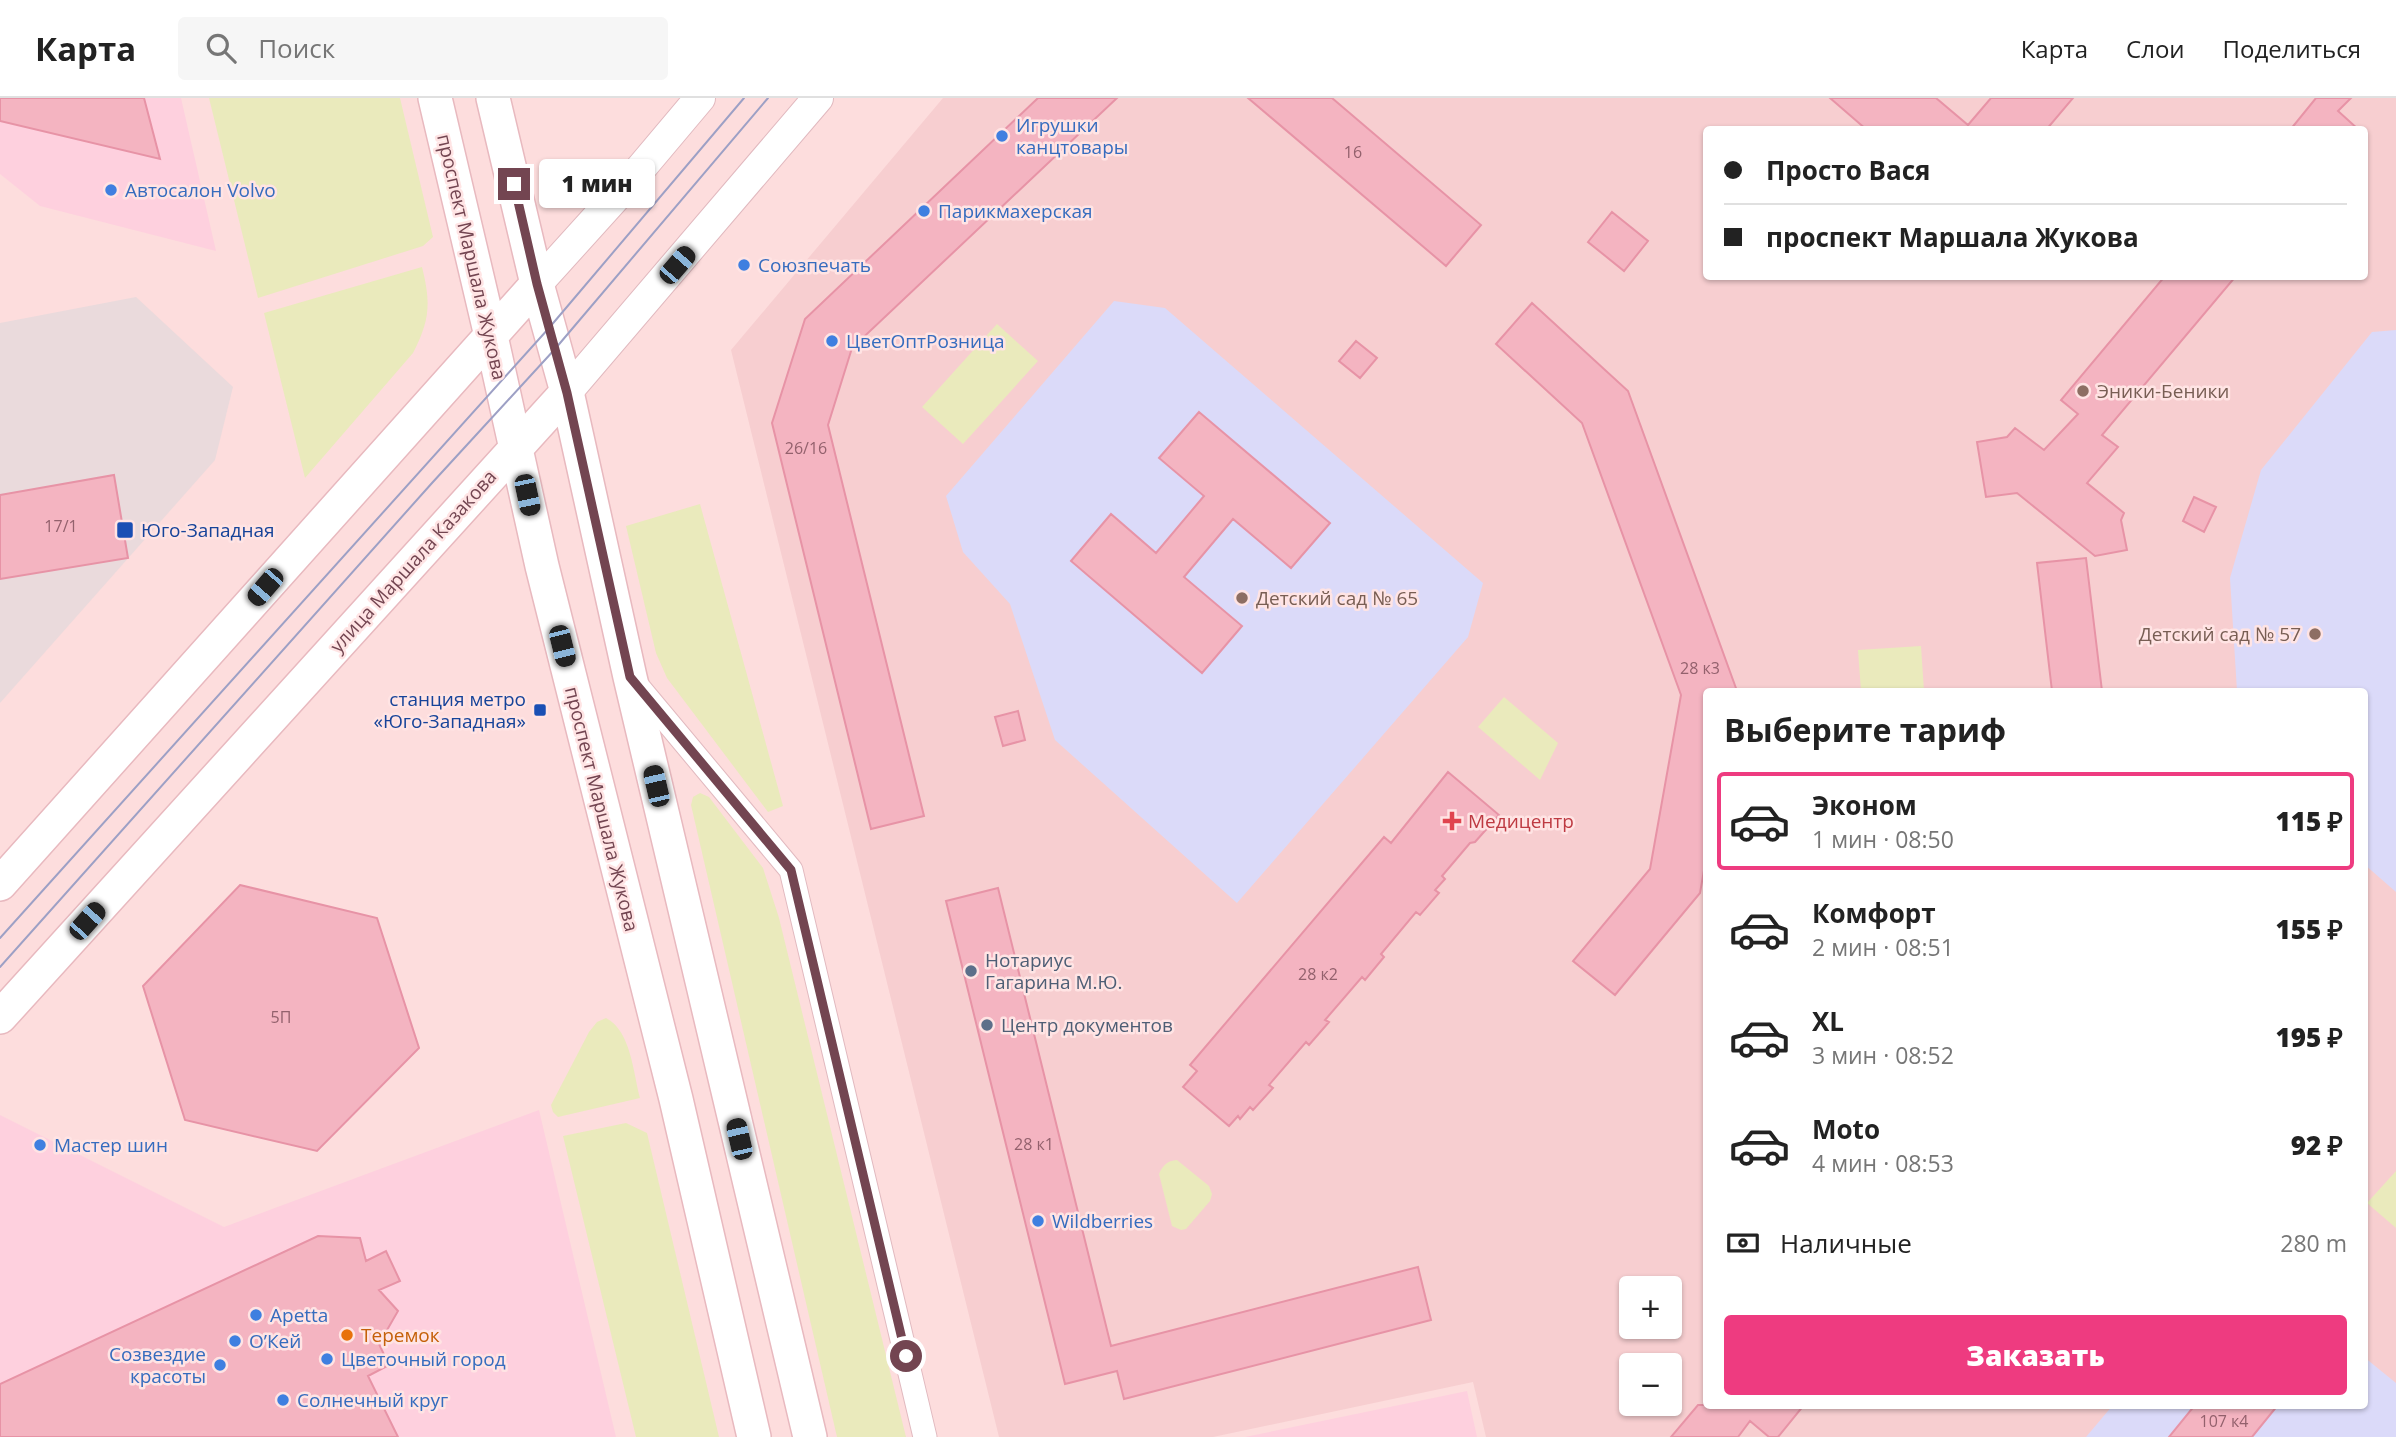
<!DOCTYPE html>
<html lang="ru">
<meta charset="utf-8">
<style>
:root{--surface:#fff;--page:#f6f6f6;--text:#222;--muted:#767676;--line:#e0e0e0;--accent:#ee3b80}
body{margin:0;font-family:"Open Sans",sans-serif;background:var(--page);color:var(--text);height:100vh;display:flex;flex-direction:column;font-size:26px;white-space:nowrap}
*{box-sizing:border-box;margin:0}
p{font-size:23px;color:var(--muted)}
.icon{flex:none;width:38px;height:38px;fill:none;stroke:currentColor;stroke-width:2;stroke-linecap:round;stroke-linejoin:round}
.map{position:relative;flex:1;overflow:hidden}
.panel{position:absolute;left:1703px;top:590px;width:665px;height:721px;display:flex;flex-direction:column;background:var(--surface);border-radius:7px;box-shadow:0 2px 5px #0004}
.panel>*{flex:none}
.banner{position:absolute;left:1703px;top:28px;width:665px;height:154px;border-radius:7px;box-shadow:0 2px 5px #0004;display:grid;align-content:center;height:154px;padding:0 21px;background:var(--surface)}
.buttons{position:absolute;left:1619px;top:1178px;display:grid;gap:14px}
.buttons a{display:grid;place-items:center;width:63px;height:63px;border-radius:7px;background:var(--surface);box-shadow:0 2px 5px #0004;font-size:35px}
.end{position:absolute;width:32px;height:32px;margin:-16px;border:9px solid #734551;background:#fff;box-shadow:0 0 0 4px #fff}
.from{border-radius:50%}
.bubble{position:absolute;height:49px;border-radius:7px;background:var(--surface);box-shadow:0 2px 5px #0004;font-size:23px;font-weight:800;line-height:49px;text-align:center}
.car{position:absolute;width:21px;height:42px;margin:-21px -10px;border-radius:9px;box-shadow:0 0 5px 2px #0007;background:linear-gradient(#222 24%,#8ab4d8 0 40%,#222 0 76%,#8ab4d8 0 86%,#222 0)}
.banner b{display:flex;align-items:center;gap:24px;height:66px;font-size:26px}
.banner b+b{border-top:2px solid var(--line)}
.banner i{width:18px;height:18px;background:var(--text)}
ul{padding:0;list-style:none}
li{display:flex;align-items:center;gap:21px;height:98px;margin:0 14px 10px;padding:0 7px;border:4px solid transparent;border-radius:7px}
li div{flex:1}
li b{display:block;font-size:26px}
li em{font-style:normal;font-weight:800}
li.active{border-color:var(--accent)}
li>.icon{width:63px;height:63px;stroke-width:1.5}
h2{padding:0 21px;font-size:32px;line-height:84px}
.pay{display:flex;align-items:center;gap:18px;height:77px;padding:0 21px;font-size:26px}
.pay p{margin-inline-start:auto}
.primary-button{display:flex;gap:14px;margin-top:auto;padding:14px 21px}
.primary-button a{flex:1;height:80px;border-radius:7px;background:var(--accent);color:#fff;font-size:28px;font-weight:800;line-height:80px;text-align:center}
header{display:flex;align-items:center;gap:42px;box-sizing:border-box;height:98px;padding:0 35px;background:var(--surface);border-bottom:2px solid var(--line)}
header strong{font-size:33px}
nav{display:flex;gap:38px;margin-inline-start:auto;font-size:24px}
.search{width:490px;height:63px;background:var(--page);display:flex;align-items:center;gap:18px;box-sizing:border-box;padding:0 24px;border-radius:7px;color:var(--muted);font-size:26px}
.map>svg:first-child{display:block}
.residential{fill:#f7ced0;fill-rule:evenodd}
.commercial{fill:#fed0de}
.industrial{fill:#eadadc}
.education{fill:#dbdaf9}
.green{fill:#eaeabc}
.building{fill:#f4b4c1;stroke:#e793a6;stroke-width:2}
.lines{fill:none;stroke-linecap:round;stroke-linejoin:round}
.minor-casing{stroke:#e1b9bf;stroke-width:25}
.tertiary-casing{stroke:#e1b9bf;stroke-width:32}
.secondary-casing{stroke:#e8b9bf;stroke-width:36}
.minor{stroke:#fff;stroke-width:23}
.tertiary{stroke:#fff;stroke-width:30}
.secondary{stroke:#fff;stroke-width:33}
.tram{stroke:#9da0c5;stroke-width:2}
.route{stroke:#734551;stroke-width:9}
.shop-dot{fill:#3f7fe0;stroke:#ffe4e4;stroke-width:2.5}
.education-dot{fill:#8d6e63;stroke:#ffe4e4;stroke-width:2.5}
.transit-dot{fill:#1a4fb4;stroke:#ffe4e4;stroke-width:2.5}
.health-dot{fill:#e0444e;stroke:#ffe4e4;stroke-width:2.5}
.service-dot{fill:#5c6f8a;stroke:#ffe4e4;stroke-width:2.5}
.food-dot{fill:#e8710a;stroke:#ffe4e4;stroke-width:2.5}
.labels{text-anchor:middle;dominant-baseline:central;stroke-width:5;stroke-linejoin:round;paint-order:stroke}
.number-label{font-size:16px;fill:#93616d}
.shop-label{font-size:19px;fill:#366cbe;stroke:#ffe4e4;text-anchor:start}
.street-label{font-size:19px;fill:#734551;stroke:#ffe4e4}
.education-label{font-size:19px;fill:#785e54;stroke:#ffe4e4;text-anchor:start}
.transit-label{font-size:19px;fill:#164399;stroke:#ffe4e4;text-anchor:start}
.health-label{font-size:19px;fill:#be3a42;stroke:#ffe4e4;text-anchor:start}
.service-label{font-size:19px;fill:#4e5e75;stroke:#ffe4e4;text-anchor:start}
.food-label{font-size:19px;fill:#c56008;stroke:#ffe4e4;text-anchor:start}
</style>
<header>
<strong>Карта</strong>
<div class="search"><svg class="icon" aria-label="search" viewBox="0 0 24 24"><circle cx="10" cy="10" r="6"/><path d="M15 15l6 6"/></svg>Поиск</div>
<nav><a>Карта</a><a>Слои</a><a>Поделиться</a></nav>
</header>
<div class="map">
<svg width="2396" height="1339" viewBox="0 0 2396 1339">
<rect width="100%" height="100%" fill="#fddddd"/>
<path class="residential" d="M 943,0 L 2396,0 L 2396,1339 L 1486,1339 L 1473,1284 L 1213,1339 L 999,1339 L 731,252 ZM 1706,32 L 2364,32 L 2364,178 L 1706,178 ZM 1706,593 L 2364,593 L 2364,1307 L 1706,1307 ZM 1631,1190 L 1670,1190 L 1670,1228 L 1631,1228 ZM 1631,1267 L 1670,1267 L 1670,1306 L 1631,1306 Z"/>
<path class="commercial" d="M 0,0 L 181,0 L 216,153 L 40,108 L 0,76 Z
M 539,1012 L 616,1339 L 0,1339 L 0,1017 L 224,1129 Z
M 1467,1293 L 1477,1339 L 1245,1339 Z"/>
<path class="industrial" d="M 136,199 L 233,289 L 215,362 L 0,605 L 0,225 Z"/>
<path class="education" d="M 1114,203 L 1165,210 L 1483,485 L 1468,539 L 1237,805 L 1055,642 L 1010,506 L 963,454 L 946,398 Z
M 2396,232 L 2396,794 L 2364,766 L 2364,593 L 2237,593 L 2230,480 L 2261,372 L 2372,234 Z
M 2364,1259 L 2396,1285 L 2396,1339 L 2086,1339 L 2113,1307 L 2364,1307 Z"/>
<path class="green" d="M 209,0 L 400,0 L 433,139 L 423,148 L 258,200 Z
M 422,169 C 431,205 430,222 413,255 L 305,380 L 264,215 Z
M 997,226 L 1038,263 L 963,346 L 922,309 Z
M 700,406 L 783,708 L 768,714 L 667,580 L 656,555 L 626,428 Z
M 1921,548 L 1924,593 L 1861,593 L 1858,552 Z
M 1504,599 L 1558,645 L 1540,682 L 1478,629 Z
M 700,695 L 709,699 L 763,770 L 779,820 L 906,1339 L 837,1339 L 691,707 L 693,699 Z
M 606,920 C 631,933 633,974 640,1000 L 558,1019 L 553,1014 L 551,1007 L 589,934 L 597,924 Z
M 626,1025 L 647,1035 L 719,1339 L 636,1339 L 563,1038 Z
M 1177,1062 L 1209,1088 L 1212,1096 L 1210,1103 L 1186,1131 L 1181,1132 L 1172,1128 L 1159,1076 C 1163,1067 1167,1063 1177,1062 Z
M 2396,1073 L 2396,1130 L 2367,1105 Z"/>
<path class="building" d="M 0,0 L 144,0 L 160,61 L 0,23 Z
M 1038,0 L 1117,0 L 852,250 L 828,327 L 924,718 L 871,731 L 772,325 L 805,221 Z
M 1248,0 L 1332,0 L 1481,127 L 1446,168 Z
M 1830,0 L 1936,0 L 1968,27 L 1991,0 L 2073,0 L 2046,32 L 1867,32 Z
M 2316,0 L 2351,0 L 2338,13 L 2359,32 L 2290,32 Z
M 1612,114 L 1648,143 L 1624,173 L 1588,144 Z
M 2165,178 L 2236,178 L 2102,337 L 2118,349 L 2087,385 L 2124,415 L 2121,422 L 2127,452 L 2095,458 L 2017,395 L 1986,399 L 1977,344 L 2007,339 L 2015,330 L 2044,352 L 2078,316 L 2061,302 Z
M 1532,205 L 1628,293 L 1737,593 L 1706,593 L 1706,761 L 1700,795 L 1615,897 L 1573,863 L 1650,771 L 1681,597 L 1582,325 L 1496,246 Z
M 1356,243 L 1377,260 L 1360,280 L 1339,263 Z
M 1199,314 L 1330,425 L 1291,470 L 1233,421 L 1184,479 L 1242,528 L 1202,575 L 1071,463 L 1111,416 L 1156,455 L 1204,398 L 1159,360 Z
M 114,377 L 128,460 L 0,481 L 0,397 Z
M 2194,399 L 2216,409 L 2204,434 L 2183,423 Z
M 2086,460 L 2102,593 L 2052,593 L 2037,465 Z
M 1018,613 L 1025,642 L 1003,648 L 995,619 Z
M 1448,674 L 1499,717 L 1475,744 L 1470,745 L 1442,778 L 1445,781 L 1435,792 L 1439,795 L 1420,817 L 1416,814 L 1381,856 L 1384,859 L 1365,882 L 1362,879 L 1325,922 L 1329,924 L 1309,947 L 1306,944 L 1269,987 L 1273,990 L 1253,1012 L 1250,1009 L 1240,1021 L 1238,1018 L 1229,1028 L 1183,989 L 1197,973 L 1190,967 L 1384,739 L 1391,745 Z
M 240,787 L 377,820 L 419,950 L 317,1053 L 185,1022 L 143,888 Z
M 998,790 L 1111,1248 L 1418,1169 L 1431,1222 L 1124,1301 L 1117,1273 L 1065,1286 L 946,803 Z
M 318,1138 L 360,1140 L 366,1163 L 386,1153 L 400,1183 L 379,1192 L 398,1213 L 379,1246 L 389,1267 L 368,1278 L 398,1339 L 0,1339 L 0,1286 Z
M 1698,1307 L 1804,1307 L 1778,1339 L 1769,1339 L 1750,1323 L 1738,1339 L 1671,1339 Z
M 2195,1307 L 2278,1307 L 2252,1339 L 2169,1339 Z"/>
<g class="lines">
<defs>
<path id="minor" d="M 635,585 L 791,772 L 925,1339"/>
<path id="tertiary" d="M 537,186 L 631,82 L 700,0
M 567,294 L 818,0"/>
<path id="secondary" d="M 435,0 L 491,238 L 542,468 L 676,1001 L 754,1339
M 493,0 L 537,186 L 567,294 L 630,579 L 810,1339
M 0,786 L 537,186
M 0,919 L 567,294"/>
</defs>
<use href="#minor" class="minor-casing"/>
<use href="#tertiary" class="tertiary-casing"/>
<use href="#secondary" class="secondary-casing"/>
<use href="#minor" class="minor"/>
<use href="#tertiary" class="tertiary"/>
<use href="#secondary" class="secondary"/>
<path class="tram" d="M 0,840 L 549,230 L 744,0
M 0,869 L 432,385 L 555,251 L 768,0"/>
</g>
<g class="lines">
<path class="route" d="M 514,86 L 537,186 L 567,295 L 630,579 L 791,772 L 906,1258"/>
</g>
<g class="shop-dot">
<circle cx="1002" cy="38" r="7"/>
<circle cx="111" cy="92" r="7"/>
<circle cx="924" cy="113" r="7"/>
<circle cx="744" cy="167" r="7"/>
<circle cx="832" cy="243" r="7"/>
<circle cx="40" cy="1047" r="7"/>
<circle cx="1038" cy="1123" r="7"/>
<circle cx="256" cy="1217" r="7"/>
<circle cx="235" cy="1243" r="7"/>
<circle cx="327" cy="1261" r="7"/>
<circle cx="220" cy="1267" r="7"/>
<circle cx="283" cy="1302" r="7"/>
</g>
<g class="education-dot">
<circle cx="2083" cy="293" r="7"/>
<circle cx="1242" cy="500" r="7"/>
<circle cx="2315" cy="536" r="7"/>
</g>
<g class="transit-dot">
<rect x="116" y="423" width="18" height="18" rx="3.5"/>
<rect x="533" y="605" width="14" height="14" rx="3.5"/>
</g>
<path class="health-dot" d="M1448.5 712.5h7v7h7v7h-7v7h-7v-7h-7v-7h7z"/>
<g class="service-dot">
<circle cx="971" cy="873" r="7"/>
<circle cx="987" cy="927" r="7"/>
</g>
<circle class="food-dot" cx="347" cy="1237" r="7"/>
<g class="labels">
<g class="number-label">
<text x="1353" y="54">16</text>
<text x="806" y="350">26/16</text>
<text x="61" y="428">17/1</text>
<text x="1700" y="570">28 к3</text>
<text x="1318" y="876">28 к2</text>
<text x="281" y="919">5П</text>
<text x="1034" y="1046">28 к1</text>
<text x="2224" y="1323">107 к4</text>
</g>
<g class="shop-label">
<text x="1016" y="27">Игрушки<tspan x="1016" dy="22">канцтовары</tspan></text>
<text x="125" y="92">Автосалон Volvo</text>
<text x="938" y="113">Парикмахерская</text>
<text x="758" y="167">Союзпечать</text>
<text x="846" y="243">ЦветОптРозница</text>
<text x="54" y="1047">Мастер шин</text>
<text x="1052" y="1123">Wildberries</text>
<text x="270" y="1217">Apetta</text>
<text x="249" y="1243">О’Кей</text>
<text x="206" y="1256" text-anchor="end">Созвездие<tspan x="206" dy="22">красоты</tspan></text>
<text x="341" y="1261">Цветочный город</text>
<text x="297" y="1302">Солнечный круг</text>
</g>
<g class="street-label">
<text transform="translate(472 159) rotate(77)">проспект Маршала Жукова</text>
<text transform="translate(413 463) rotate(-48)">улица Маршала Казакова</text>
<text transform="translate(602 711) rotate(76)">проспект Маршала Жукова</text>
</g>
<g class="education-label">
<text x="2097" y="293">Эники-Беники</text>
<text x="1256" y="500">Детский сад № 65</text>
<text x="2301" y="536" text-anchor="end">Детский сад № 57</text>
</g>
<g class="transit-label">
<text x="141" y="432">Юго-Западная</text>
<text x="526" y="601" text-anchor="end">станция метро<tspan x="526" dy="22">«Юго-Западная»</tspan></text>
</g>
<g class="health-label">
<text x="1468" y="723">Медицентр</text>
</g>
<g class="service-label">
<text x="985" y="862">Нотариус<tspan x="985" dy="22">Гагарина М.Ю.</tspan></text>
<text x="1001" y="927">Центр документов</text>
</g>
<g class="food-label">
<text x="361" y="1237">Теремок</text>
</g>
</g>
</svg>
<div class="buttons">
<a>+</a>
<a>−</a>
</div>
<i class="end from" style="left:906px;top:1258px"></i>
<i class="end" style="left:514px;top:86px"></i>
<div class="bubble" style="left:539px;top:61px;width:116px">1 мин</div>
<i class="car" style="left:677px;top:167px;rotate:41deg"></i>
<i class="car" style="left:527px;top:397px;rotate:168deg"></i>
<i class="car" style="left:265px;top:489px;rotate:221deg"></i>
<i class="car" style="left:562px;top:548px;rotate:166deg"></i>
<i class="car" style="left:656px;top:688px;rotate:347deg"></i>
<i class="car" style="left:87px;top:823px;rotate:42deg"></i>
<i class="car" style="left:739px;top:1041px;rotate:347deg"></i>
<div class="banner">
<b><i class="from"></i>Просто Вася</b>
<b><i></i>проспект Маршала Жукова</b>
</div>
<section class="panel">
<h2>Выберите тариф</h2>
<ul>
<li class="active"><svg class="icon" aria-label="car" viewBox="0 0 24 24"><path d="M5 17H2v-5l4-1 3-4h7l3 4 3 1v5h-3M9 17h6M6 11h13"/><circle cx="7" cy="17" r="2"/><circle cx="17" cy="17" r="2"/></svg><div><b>Эконом</b><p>1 мин · 08:50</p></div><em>115 ₽</em></li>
<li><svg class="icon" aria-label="car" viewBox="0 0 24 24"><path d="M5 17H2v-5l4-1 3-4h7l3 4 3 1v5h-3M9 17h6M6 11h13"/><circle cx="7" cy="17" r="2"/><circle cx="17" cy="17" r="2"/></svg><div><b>Комфорт</b><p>2 мин · 08:51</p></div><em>155 ₽</em></li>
<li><svg class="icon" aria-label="car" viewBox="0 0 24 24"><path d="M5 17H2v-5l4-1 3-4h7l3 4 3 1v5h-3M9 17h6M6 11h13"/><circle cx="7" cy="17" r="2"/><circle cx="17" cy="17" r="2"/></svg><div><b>XL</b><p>3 мин · 08:52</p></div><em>195 ₽</em></li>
<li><svg class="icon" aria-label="car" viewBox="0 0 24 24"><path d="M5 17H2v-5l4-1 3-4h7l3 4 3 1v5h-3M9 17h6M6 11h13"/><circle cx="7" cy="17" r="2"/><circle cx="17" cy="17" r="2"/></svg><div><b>Moto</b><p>4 мин · 08:53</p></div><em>92 ₽</em></li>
</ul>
<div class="pay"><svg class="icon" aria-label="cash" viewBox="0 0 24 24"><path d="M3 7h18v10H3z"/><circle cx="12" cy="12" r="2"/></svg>Наличные<p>280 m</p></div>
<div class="primary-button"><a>Заказать</a></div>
</section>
</div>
